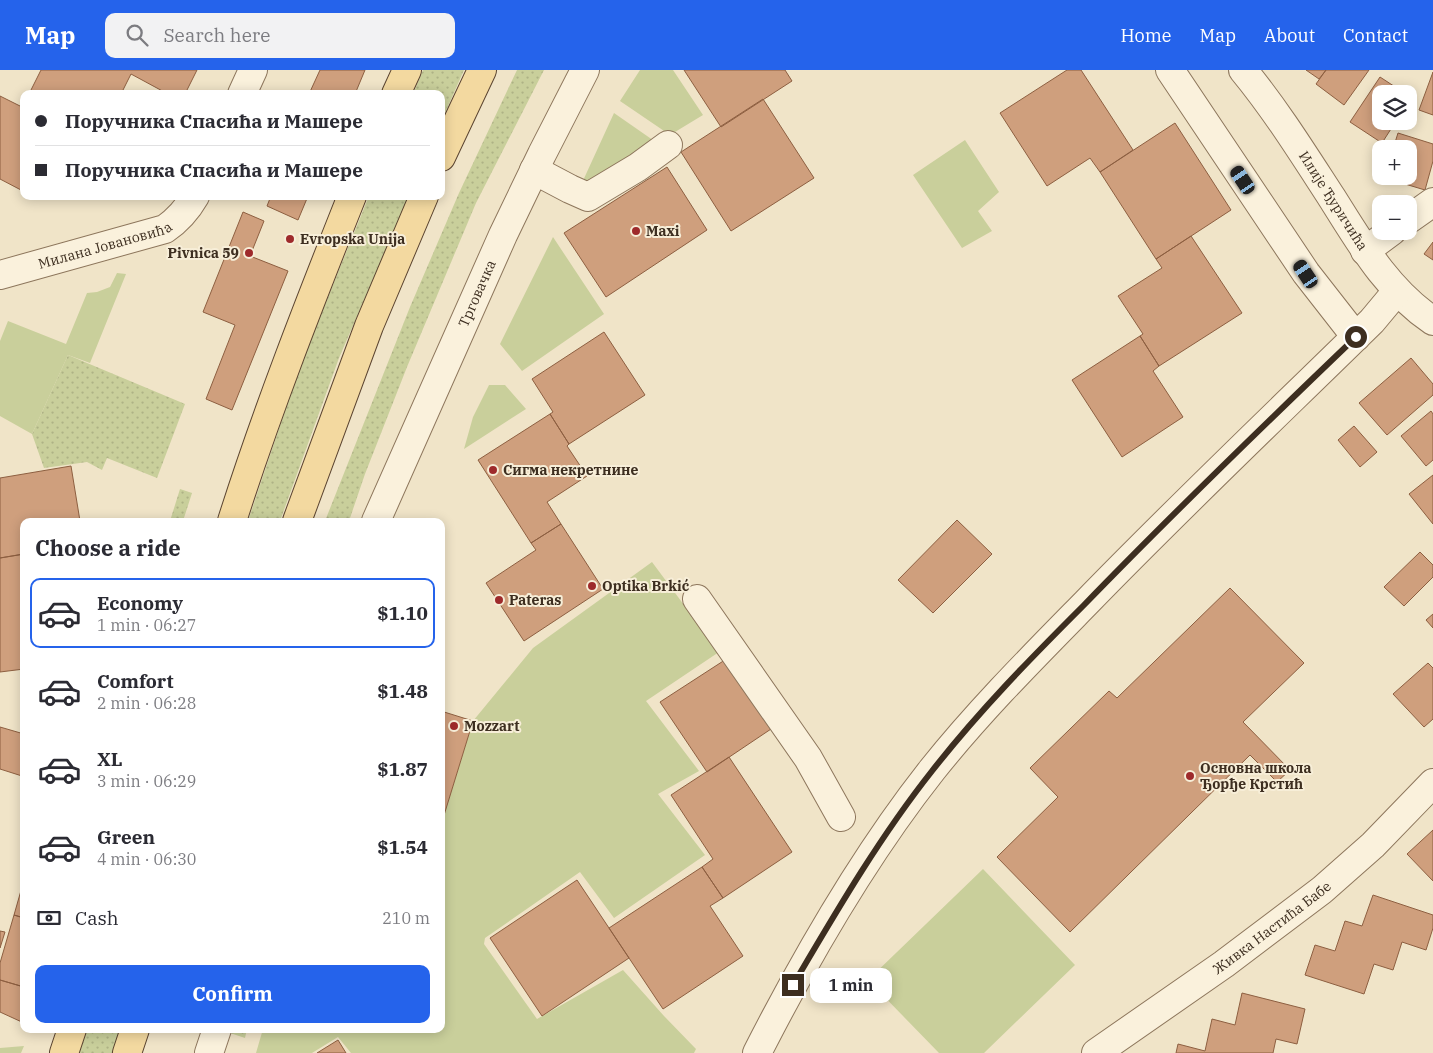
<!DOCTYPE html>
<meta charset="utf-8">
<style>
:root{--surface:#fff;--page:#f2f2f3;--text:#2b2b33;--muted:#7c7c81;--line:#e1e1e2;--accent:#2563eb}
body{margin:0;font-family:"IBM Plex Serif",serif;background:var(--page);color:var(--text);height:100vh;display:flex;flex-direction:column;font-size:19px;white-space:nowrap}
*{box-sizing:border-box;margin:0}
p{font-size:16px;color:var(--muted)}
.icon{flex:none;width:28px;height:28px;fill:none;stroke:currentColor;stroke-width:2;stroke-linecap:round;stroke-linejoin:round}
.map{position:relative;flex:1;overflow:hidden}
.details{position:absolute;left:20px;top:448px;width:425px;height:515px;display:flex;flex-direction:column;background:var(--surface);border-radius:10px;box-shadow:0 2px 12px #0003}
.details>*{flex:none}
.top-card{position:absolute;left:20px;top:20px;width:425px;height:110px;border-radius:10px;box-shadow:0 2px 12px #0003;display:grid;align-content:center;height:110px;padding:0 15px;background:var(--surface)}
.fabs{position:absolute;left:1372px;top:15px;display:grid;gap:10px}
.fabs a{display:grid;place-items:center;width:45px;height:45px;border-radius:10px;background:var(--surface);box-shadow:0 2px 12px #0003;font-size:25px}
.end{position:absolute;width:22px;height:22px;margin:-11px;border:6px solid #3d2e20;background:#fff;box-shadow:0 0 0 2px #fff}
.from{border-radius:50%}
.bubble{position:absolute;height:35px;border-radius:10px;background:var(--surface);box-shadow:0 2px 12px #0003;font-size:16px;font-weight:700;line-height:35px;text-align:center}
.car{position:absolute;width:15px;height:30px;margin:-15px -8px;border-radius:6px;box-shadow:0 0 4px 1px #0007;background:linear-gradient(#222 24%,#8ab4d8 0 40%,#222 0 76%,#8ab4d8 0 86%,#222 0)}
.top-card b{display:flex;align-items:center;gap:18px;height:48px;font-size:19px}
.top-card b+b{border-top:1px solid var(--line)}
.top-card i{width:12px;height:12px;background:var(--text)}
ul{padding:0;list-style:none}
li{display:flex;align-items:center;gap:15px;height:70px;margin:0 10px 8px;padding:0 5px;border:2px solid transparent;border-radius:10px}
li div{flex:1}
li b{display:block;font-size:19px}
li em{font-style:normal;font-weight:700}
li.on{border-color:var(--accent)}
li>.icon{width:45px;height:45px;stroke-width:1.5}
h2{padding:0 15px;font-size:22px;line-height:60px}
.pay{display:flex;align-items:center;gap:12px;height:55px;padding:0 15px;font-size:19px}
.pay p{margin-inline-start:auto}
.action{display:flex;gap:10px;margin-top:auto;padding:10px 15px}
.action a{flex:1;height:58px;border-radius:10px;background:var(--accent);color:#fff;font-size:20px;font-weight:700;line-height:58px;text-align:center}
header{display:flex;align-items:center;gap:30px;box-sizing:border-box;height:70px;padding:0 25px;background:var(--accent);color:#fff}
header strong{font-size:24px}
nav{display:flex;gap:28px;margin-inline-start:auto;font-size:18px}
.search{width:350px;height:45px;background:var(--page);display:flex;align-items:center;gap:12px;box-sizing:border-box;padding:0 18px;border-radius:10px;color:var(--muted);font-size:19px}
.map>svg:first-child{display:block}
.grass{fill:url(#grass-dots)}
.green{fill:#c9cf9b}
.building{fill:#cf9f7d;stroke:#8d5f41}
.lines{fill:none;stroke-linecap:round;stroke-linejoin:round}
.minor-casing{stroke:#8d765c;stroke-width:30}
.major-casing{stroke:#5b4430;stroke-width:30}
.minor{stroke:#faf1dc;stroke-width:28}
.major{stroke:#f3d9a0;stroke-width:28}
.route{stroke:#3d2e20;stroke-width:6}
.poi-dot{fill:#9e2a2b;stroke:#f7eed8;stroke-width:2}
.labels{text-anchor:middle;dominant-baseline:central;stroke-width:4;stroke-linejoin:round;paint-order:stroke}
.street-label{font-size:14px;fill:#3d2e20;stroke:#f7eed8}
.poi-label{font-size:14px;font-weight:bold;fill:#3d2e20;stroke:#f7eed8;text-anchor:start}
</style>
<header>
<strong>Map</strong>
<div class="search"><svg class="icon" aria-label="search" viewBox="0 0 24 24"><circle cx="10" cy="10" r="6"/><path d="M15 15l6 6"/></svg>Search here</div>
<nav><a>Home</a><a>Map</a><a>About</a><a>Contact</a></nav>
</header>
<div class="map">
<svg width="1433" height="983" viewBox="0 0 1433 983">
<defs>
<pattern id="grass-dots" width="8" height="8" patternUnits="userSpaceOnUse" patternTransform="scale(1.25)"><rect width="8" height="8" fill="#c9cf9b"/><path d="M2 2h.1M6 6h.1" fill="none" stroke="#aeb285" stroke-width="1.8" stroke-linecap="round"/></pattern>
</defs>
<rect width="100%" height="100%" fill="#f0e4c8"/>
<path class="grass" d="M 423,0 L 464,0 L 441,52 L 441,24 L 413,24 Z
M 517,0 L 544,0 L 476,133 L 407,297 L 365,404 L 349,451 L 325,451 L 410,237 L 459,123 Z
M 369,126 L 409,126 L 339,288 L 280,451 L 248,451 L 300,296 Z
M 68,285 L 185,334 L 157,408 L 107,388 L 102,400 L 87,392 L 44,398 L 32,364 Z
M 180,419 L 192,423 L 183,451 L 170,451 Z
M 86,959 L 120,959 L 113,983 L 78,983 Z
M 225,959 L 247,959 L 245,968 L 224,961 Z"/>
<path class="green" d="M 640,0 L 673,0 L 703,45 L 670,65 L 620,31 Z
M 614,43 L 660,75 L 581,115 Z
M 965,70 L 999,122 L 978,141 L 992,161 L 962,178 L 913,105 Z
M 553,167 L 604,244 L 522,301 L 500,274 Z
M 117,203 L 126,204 L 90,293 L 68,285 L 32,364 L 0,346 L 0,271 L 8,251 L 66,274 L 87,223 L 97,222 L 110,217 Z
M 489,315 L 505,315 L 526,339 L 464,379 L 473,347 Z
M 652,492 L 719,582 L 646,631 L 699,701 L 658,724 L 705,785 L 614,848 L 580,802 L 485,868 L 484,874 L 537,949 L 623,900 L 664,946 L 696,979 L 694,983 L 351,983 L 338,967 L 312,983 L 256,983 L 263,959 L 441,959 L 441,755 L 473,651 L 533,578 Z
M 983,799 L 1075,895 L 984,983 L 939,983 L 868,910 Z
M 24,976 L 21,983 L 0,983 L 0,978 Z"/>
<path class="building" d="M 41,0 L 197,0 L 185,24 L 168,24 L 131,4 L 121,24 L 29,24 Z
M 320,0 L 365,0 L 355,24 L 309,24 Z
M 684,0 L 785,0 L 792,11 L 721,57 Z
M 1067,0 L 1081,0 L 1133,80 L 1100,102 L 1090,88 L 1047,116 L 1000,43 Z
M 1306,0 L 1326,0 L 1319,9 Z
M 1326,0 L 1369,0 L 1344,35 L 1316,14 Z
M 1433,2 L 1433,45 L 1419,40 Z
M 1380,7 L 1406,24 L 1381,24 L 1381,51 L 1396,51 L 1382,73 L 1350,52 Z
M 0,26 L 22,37 L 24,33 L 24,114 L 21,120 L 0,109 Z
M 763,29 L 814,108 L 731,161 L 681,82 Z
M 1175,53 L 1231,140 L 1156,189 L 1100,102 Z
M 1398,63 L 1433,74 L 1433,91 L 1425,120 L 1385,108 L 1385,106 L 1409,106 L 1409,79 L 1393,79 Z
M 667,97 L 707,160 L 606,227 L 564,163 Z
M 271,126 L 308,126 L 298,150 L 267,136 Z
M 243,142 L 264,151 L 250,186 L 288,201 L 232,340 L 206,329 L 235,255 L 203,242 Z
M 1191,166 L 1242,243 L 1159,296 L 1140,266 L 1143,264 L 1118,226 L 1162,198 L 1156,189 Z
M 1433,172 L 1433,190 L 1424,184 Z
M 604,262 L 645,325 L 569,374 L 550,344 L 553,342 L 532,309 Z
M 1140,266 L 1159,296 L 1153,301 L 1183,347 L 1122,387 L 1072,310 Z
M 1411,288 L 1433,314 L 1433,325 L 1387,365 L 1359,333 Z
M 1431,341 L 1433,344 L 1433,390 L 1426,396 L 1401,366 Z
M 550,344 L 569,374 L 567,376 L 587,406 L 547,432 L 561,454 L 531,473 L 478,390 Z
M 1354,356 L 1377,382 L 1360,397 L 1338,370 Z
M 71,396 L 80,451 L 24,451 L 24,484 L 0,488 L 0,408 Z
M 1433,405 L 1433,454 L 1409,424 Z
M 957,450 L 992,484 L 933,543 L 898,510 Z
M 561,454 L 603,519 L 524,571 L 486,513 L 536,480 L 531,473 Z
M 1420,482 L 1433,495 L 1433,507 L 1404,536 L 1384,517 Z
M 24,484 L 24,599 L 0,602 L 0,488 Z
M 1230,518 L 1304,593 L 1243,652 L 1290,700 L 1277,712 L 1250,685 L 1070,862 L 997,787 L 1058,727 L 1030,698 L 1109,621 L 1117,628 Z
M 1433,544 L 1433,558 L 1426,550 Z
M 731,586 L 777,655 L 707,702 L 660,632 Z
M 1428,593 L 1433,598 L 1433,649 L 1424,657 L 1393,624 Z
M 441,641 L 473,651 L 441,755 Z
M 0,657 L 24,664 L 24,698 L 22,706 L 0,699 Z
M 729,687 L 792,782 L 723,828 L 702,797 L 713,789 L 671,725 Z
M 1433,760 L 1433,811 L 1407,784 Z
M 702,797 L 723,828 L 710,836 L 743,886 L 663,939 L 609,858 Z
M 24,810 L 24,848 L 14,845 Z
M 577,810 L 629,888 L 542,946 L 490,868 Z
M 1373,825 L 1433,845 L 1433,858 L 1426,880 L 1402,872 L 1393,900 L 1374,894 L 1364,924 L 1305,905 L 1315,875 L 1335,881 L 1345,851 L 1362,856 Z
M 14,845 L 24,848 L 24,917 L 0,910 L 0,893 Z
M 0,861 L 5,862 L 0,878 Z
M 0,910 L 24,917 L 24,953 L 0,942 Z
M 1242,923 L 1305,939 L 1297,974 L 1276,969 L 1273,983 L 1176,983 L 1178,974 L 1205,981 L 1212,949 L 1235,955 Z
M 338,970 L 346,983 L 317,983 Z"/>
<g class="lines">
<defs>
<g id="minor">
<path d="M 1170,0 L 1306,203 L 1356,267"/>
<path id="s1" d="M 1243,0 C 1276,40 1304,85 1332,128 C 1361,174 1387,220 1433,251"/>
<path d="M 242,24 L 253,0"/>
<path d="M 534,100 L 570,119 L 588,127 L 638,97 L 668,75"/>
<path d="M 1409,149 L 1433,132"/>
<path d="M 1365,181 L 1392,161"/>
<path id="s2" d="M 0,205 L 165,159 C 178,150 187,140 195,126"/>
<path id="s3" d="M 376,451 L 503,165 L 542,84 L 585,0"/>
<path d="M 697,529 L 808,688 L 841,747"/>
<path d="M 209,983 L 217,959"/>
<path d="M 757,983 C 807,885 864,786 932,700 C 980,640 1033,587 1086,533 C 1179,437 1276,345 1372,251 L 1397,221"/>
<path id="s4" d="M 1096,983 L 1224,894 L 1322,820 L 1373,775 L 1433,713"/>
</g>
<path id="major" d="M 396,24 L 407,0
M 441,87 L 482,0
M 232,451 C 267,341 309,234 352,126
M 297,451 L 369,256 L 424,126
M 64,983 L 72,959
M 127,983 L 135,959"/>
</defs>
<use href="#minor" class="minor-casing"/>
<use href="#major" class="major-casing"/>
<use href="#minor" class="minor"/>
<use href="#major" class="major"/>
</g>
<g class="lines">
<path class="route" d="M 793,915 C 836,842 879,768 932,701 C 979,641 1031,588 1084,535 C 1173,443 1264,355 1356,267"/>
</g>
<g class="poi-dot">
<circle cx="636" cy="161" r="5"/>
<circle cx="290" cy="169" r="5"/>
<circle cx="249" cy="183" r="5"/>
<circle cx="493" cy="400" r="5"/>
<circle cx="592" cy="516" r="5"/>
<circle cx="499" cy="530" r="5"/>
<circle cx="454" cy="656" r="5"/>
<circle cx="1190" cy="706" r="5"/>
</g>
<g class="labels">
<g class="street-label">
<text stroke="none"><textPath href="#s1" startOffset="159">Илије Ђуричића</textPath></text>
<text stroke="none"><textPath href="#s2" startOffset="109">Милана Јовановића</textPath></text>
<text stroke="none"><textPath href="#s3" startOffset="249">Трговачка</textPath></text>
<text stroke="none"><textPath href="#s4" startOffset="216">Живка Настића Бабе</textPath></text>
</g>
<g class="poi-label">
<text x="646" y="161">Maxi</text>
<text x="300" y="169">Evropska Unija</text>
<text x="239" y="183" text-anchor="end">Pivnica 59</text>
<text x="503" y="400">Сигма некретнине</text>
<text x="602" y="516">Optika Brkić</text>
<text x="509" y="530">Pateras</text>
<text x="464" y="656">Mozzart</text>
<text x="1200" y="698">Основна школа<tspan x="1200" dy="16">Ђорђе Крстић</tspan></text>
</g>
</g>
</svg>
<div class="fabs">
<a><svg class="icon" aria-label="layers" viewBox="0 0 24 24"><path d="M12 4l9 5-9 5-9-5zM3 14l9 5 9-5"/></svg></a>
<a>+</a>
<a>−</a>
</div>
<i class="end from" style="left:1356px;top:267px"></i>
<i class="end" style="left:793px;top:915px"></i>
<div class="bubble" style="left:810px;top:898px;width:82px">1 min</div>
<i class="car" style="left:1243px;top:110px;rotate:326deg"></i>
<i class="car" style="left:1306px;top:204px;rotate:326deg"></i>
<div class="top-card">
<b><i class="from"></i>Поручника Спасића и Машере</b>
<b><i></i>Поручника Спасића и Машере</b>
</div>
<section class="details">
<h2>Choose a ride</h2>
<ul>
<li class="on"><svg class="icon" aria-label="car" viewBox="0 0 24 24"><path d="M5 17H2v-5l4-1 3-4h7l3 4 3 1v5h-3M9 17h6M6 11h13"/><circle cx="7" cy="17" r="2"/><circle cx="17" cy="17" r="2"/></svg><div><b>Economy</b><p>1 min · 06:27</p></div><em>$1.10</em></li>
<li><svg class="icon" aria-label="car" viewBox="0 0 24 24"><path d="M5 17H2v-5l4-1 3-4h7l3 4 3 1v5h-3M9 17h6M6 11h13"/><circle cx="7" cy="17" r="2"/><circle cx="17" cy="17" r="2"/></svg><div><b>Comfort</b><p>2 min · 06:28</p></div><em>$1.48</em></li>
<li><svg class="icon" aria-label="car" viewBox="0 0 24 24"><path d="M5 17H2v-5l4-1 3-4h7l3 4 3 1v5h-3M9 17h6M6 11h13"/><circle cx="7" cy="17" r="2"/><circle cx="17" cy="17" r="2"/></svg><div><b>XL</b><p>3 min · 06:29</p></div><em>$1.87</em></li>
<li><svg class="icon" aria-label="car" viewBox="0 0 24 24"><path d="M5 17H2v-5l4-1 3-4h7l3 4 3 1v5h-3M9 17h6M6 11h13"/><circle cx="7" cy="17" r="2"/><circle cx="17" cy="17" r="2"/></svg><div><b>Green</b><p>4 min · 06:30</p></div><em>$1.54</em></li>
</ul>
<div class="pay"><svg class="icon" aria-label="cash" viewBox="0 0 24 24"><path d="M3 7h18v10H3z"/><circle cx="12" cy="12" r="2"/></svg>Cash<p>210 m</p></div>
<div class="action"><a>Confirm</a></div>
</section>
</div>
